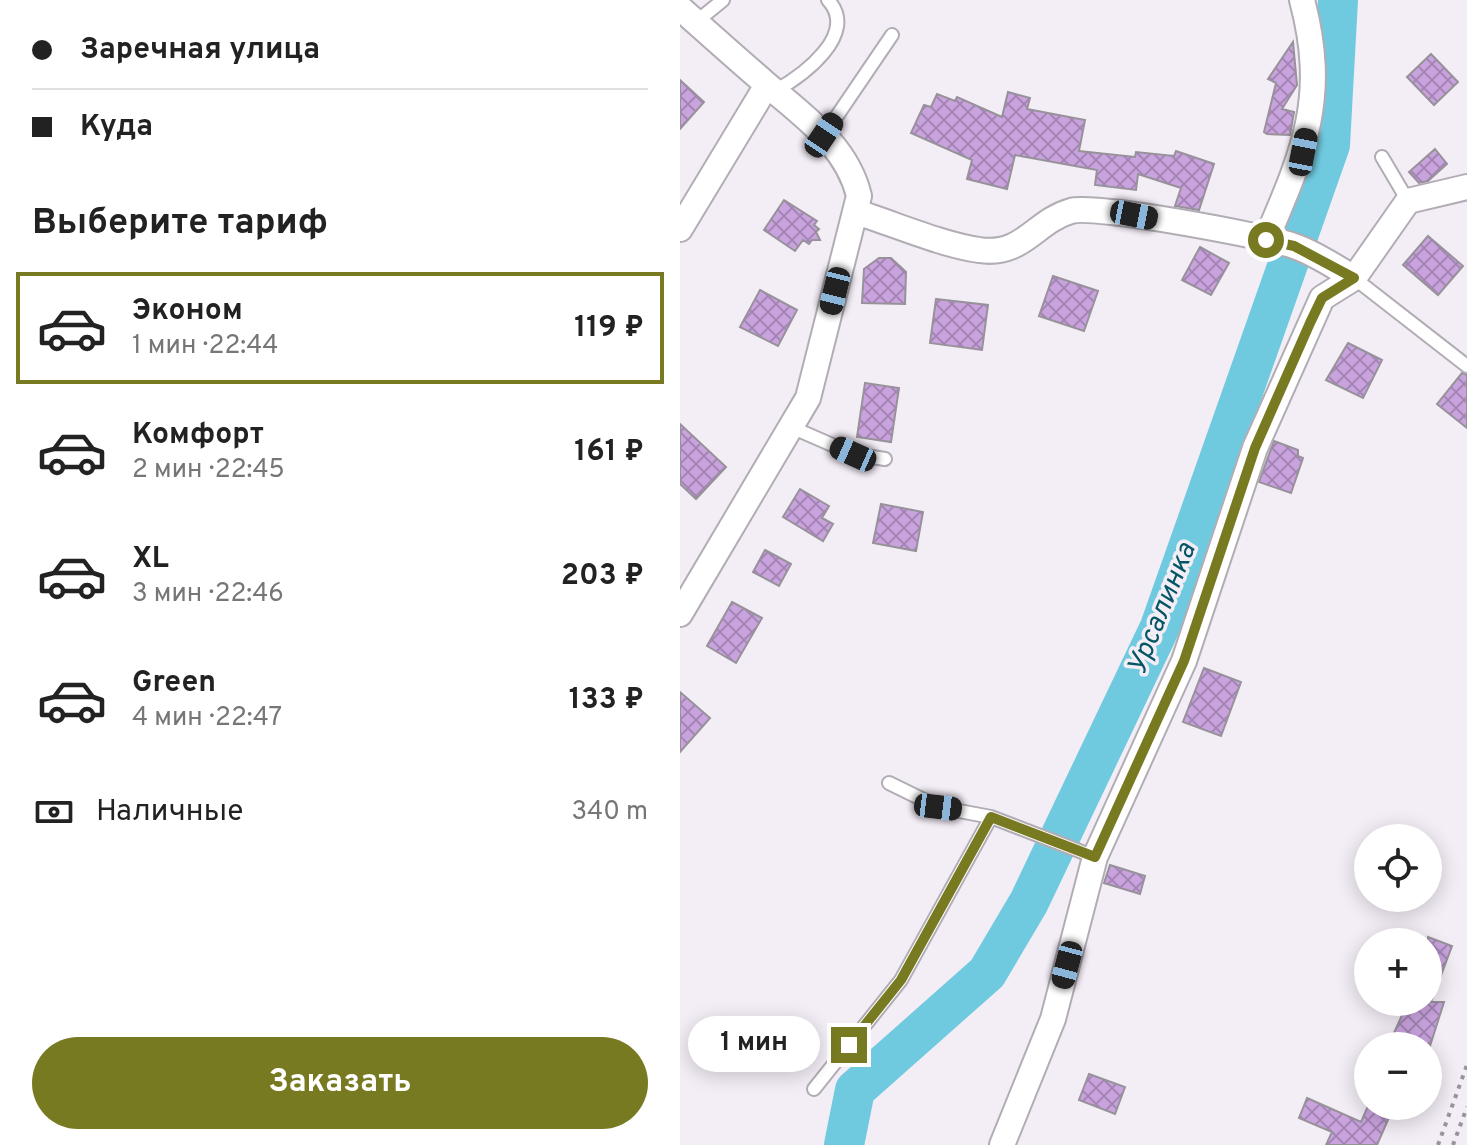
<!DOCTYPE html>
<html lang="ru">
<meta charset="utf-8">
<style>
:root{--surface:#fff;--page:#f2f2f2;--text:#222;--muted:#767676;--line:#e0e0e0;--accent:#787a22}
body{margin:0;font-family:Overpass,sans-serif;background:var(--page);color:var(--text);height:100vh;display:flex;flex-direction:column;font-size:30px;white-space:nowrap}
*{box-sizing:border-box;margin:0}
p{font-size:26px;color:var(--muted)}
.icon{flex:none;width:44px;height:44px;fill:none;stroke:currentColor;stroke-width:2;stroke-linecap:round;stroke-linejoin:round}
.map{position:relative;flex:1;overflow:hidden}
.side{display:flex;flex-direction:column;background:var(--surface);width:680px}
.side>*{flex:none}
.banner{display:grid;align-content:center;height:176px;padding:0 32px;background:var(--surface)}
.fabs{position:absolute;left:674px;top:824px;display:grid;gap:16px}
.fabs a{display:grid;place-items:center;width:88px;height:88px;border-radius:50%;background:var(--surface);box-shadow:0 4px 20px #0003;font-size:40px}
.end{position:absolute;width:36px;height:36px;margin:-18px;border:10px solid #787a22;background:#fff;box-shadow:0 0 0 4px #fff}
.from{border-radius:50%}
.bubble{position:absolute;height:56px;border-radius:28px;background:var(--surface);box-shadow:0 4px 20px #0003;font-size:26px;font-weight:700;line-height:56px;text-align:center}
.car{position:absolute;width:24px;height:48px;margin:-24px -12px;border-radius:10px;box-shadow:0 0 6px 2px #0007;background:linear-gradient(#222 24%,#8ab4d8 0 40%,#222 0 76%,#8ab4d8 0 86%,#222 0)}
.banner b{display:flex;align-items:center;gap:28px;height:76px;font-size:30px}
.banner b+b{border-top:2px solid var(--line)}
.banner i{width:20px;height:20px;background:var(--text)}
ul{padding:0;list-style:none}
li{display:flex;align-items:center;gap:24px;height:112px;margin:0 16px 12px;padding:0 16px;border:4px solid transparent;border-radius:0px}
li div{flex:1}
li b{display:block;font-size:30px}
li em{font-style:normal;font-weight:700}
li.current{border-color:var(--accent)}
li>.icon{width:72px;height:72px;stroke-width:1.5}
h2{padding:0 32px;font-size:36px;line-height:96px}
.pay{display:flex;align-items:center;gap:20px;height:88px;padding:0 32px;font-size:30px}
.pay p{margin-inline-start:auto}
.cta{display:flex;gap:16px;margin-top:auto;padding:16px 32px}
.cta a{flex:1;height:92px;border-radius:48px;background:var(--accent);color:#fff;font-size:32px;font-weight:700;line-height:92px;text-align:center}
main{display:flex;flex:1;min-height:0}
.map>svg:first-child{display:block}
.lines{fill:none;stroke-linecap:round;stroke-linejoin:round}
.river{stroke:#70cadf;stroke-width:40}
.building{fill:url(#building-cross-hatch);stroke:#97929a;stroke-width:2}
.lane-casing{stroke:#b2adb5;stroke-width:16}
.street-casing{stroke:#b2adb5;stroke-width:28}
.path{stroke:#98949a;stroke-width:4;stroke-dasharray:4 6;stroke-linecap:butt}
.lane{stroke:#fff;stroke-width:12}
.street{stroke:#fff;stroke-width:24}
.route{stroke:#787a22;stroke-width:10}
.labels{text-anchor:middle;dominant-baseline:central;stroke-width:7;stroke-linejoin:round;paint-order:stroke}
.water-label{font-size:28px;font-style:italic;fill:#045665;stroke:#f3edf6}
</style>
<main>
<section class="side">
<div class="banner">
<b><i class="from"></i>Заречная улица</b>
<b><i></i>Куда</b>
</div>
<h2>Выберите тариф</h2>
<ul>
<li class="current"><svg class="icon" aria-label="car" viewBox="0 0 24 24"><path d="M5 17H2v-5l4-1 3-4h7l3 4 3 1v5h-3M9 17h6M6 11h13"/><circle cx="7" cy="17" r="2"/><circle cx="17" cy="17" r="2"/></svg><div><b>Эконом</b><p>1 мин · 22:44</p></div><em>119 ₽</em></li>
<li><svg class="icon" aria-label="car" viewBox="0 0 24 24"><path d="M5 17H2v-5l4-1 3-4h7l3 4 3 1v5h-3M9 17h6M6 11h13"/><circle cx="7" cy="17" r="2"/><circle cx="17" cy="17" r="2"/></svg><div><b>Комфорт</b><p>2 мин · 22:45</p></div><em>161 ₽</em></li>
<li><svg class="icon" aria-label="car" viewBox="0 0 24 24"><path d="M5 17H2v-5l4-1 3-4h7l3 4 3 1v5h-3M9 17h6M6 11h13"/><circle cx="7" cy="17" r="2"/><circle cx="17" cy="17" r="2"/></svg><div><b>XL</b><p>3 мин · 22:46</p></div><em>203 ₽</em></li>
<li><svg class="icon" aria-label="car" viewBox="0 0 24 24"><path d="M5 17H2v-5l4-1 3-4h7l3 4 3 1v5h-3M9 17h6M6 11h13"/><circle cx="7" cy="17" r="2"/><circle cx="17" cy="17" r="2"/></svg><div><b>Green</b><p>4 мин · 22:47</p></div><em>133 ₽</em></li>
</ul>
<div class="pay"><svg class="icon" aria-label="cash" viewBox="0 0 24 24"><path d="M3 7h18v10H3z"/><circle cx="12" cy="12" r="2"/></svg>Наличные<p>340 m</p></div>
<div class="cta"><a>Заказать</a></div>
</section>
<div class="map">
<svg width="787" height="1145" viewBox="0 0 787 1145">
<defs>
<pattern id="building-cross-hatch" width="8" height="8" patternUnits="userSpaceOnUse" patternTransform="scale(2)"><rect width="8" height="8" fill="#c9a3de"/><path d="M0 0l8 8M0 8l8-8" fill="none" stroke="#a485b5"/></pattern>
</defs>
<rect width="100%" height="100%" fill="#f3edf6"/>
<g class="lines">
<path class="river" d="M 164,1145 L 175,1090 L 307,973 L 349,902 L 480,627 L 650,145 L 658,0"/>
</g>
<path class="building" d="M 613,42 L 617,85 L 602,109 L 614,112 L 610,135 L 587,134 L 584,132 L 596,83 L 588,79 Z
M 751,54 L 778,82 L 754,105 L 727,77 Z
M 0,80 L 24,102 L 0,129 Z
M 328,92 L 350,98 L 347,109 L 405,120 L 399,151 L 455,157 L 456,152 L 494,156 L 496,151 L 534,164 L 519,210 L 495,206 L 501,188 L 458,174 L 456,190 L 415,185 L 417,170 L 335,155 L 327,189 L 287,179 L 292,160 L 231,133 L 244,105 L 251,107 L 257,94 L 275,101 L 277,97 L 322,117 Z
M 755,149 L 767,164 L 748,181 L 739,183 L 729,172 Z
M 104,200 L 137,221 L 134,225 L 139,229 L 136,232 L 140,240 L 132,240 L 129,244 L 123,240 L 115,251 L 84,230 Z
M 748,236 L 783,266 L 758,295 L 723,265 Z
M 520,247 L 549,263 L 531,295 L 502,280 Z
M 199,258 L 211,258 L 226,272 L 225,304 L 182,303 L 184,269 Z
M 373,276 L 418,291 L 404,331 L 359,316 Z
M 80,290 L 117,310 L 98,346 L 60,327 Z
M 256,299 L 308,305 L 302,350 L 250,343 Z
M 668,343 L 702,360 L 683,398 L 646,380 Z
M 782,373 L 787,375 L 787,428 L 757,404 Z
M 185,383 L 219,388 L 211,442 L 177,437 Z
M 0,424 L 46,467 L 16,499 L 0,484 Z
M 594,441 L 618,450 L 618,456 L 623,458 L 611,493 L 579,482 Z
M 120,489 L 149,506 L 142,518 L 153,524 L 143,541 L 103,517 Z
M 201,504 L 243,512 L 236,551 L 193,543 Z
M 85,550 L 111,564 L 99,586 L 73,572 Z
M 52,602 L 82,618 L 56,663 L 27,646 Z
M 524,668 L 561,682 L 541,736 L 503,722 Z
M 0,692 L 30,718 L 0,752 Z
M 430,865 L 465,876 L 460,894 L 424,883 Z
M 748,937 L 772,946 L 751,1002 L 764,1002 L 750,1046 L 708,1046 L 728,1002 L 748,1002 Z
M 409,1074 L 445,1087 L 435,1114 L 399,1100 Z
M 627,1098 L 681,1122 L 688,1106 L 714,1106 L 697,1145 L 646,1145 L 652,1132 L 619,1118 Z"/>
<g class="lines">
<defs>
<path id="lane" d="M 16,22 L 43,0
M 95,91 C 122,76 180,34 148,0
M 144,135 L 212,35
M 702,157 L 728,201
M 674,278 L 787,366
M 111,427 L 173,454 L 205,459
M 209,783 L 258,807 L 311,817 L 415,857
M 134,1089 L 221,980 L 311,817"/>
<path id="street" d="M 0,8 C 28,33 56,58 85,83 C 122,115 167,145 179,196 L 128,398 L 0,614
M 176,212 C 212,223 262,245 299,250 C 343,257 355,221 391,211 C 414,204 586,236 614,246 C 635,253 655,267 674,278
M 0,229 L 87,85
M 586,240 C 624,151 648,98 622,0
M 322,1145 L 373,1019 L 415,857 L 504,661 L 575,448 L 642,298 L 674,278 L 728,201 L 787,187"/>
</defs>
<use href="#lane" class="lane-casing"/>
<use href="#street" class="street-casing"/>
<path class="path" d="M 758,1145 L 787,1065
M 773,1145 L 787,1107"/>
<use href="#lane" class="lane"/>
<use href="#street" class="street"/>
</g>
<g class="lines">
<path class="route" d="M 169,1045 L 221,980 L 311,817 L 415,857 L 504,661 L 575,448 L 630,323 L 642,298 L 674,278 L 614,246 L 586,240"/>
</g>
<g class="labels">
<g class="water-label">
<text transform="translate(483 609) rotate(-68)">Урсалинка</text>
</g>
</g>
</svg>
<div class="fabs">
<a><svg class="icon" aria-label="locate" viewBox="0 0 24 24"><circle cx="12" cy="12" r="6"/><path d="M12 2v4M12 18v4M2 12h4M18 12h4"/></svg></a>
<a>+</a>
<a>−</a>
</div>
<i class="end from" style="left:586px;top:240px"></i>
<i class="end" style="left:169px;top:1045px"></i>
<div class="bubble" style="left:8px;top:1016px;width:132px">1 мин</div>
<i class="car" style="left:144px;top:135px;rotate:34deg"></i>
<i class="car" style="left:623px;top:152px;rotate:11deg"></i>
<i class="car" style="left:454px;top:215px;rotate:101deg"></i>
<i class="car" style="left:155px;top:291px;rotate:194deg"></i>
<i class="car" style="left:173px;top:454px;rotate:294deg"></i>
<i class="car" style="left:258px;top:807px;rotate:97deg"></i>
<i class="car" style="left:387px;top:965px;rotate:195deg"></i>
</div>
</main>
